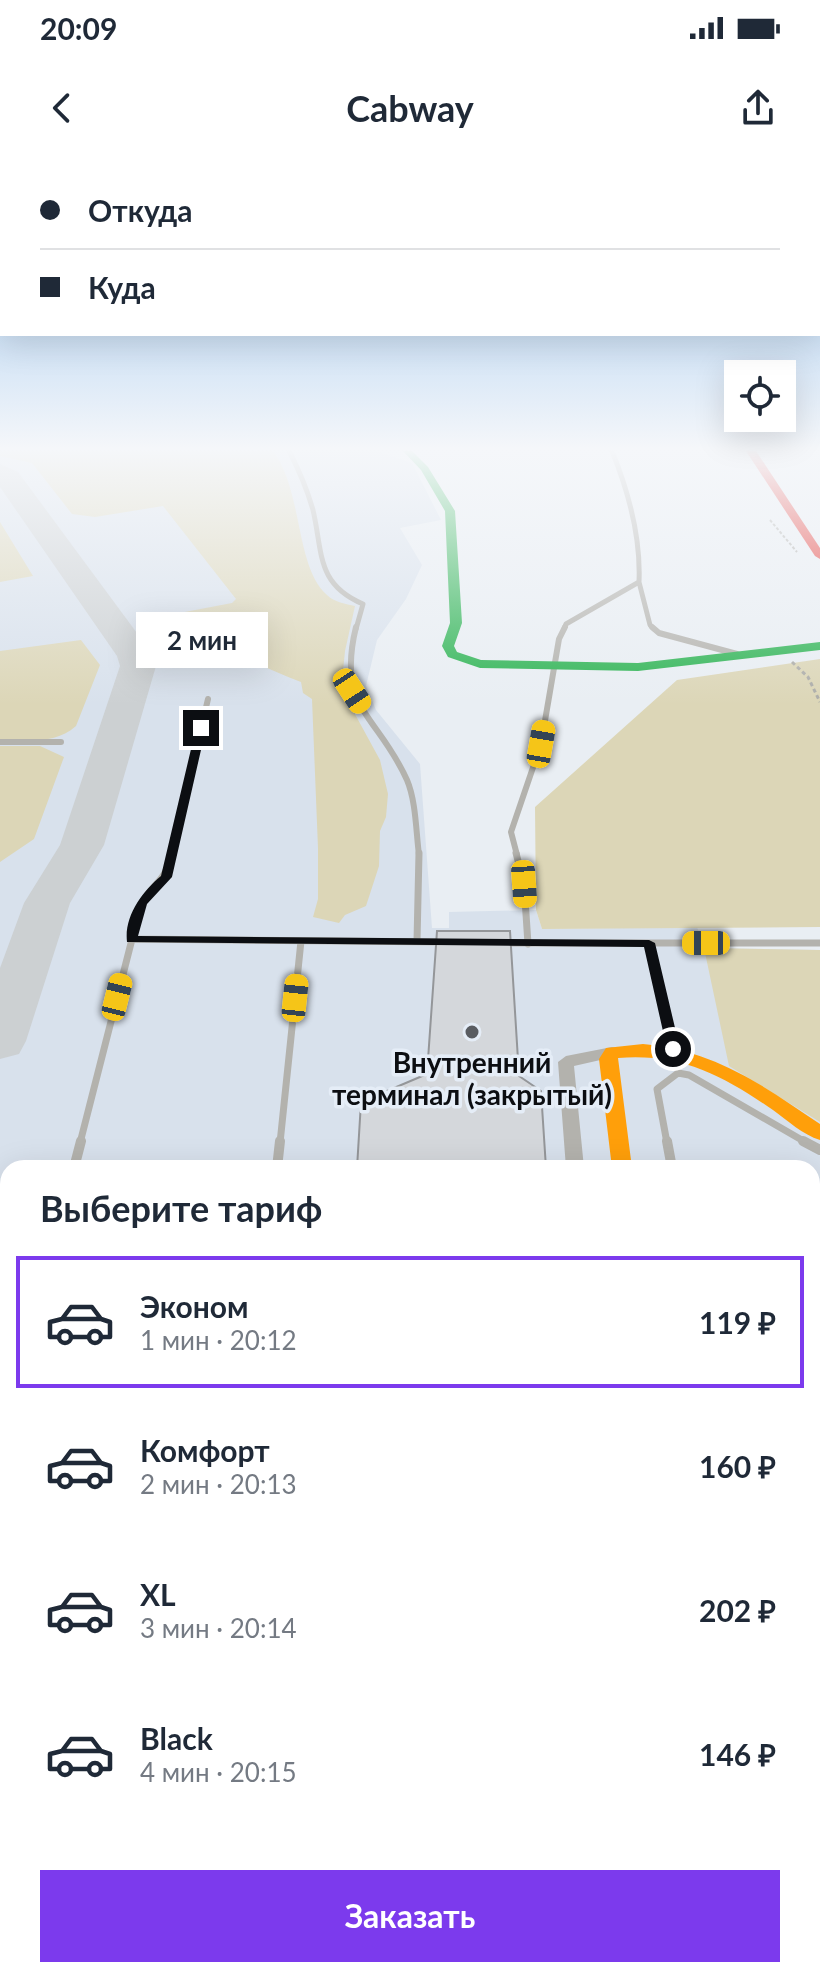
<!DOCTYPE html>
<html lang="ru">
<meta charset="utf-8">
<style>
:root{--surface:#fff;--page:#f2f2f3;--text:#1f2937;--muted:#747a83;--line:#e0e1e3;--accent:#7c3aed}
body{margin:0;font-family:Lato,sans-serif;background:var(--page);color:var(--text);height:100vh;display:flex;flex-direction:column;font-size:30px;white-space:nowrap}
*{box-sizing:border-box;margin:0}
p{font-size:26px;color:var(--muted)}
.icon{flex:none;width:44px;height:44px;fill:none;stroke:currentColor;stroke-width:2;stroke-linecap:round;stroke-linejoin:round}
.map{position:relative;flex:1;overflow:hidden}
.panel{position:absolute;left:0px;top:1000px;width:820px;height:818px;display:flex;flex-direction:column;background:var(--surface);border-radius:24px 24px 0 0;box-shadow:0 8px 32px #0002}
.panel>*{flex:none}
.guide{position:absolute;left:0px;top:0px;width:820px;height:176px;box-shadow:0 8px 32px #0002;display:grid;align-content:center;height:176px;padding:0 40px;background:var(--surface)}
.controls{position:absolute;left:724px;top:200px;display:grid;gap:16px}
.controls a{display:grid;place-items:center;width:72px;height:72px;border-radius:0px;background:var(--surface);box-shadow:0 8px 32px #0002;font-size:40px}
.end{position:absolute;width:36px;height:36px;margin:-18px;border:10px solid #0c0e12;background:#fff;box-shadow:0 0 0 4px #fff}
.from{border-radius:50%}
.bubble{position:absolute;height:56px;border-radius:0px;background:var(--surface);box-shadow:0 8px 32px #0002;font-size:26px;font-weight:700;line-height:56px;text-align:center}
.car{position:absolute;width:24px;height:48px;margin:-24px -12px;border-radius:10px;box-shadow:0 0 6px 2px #0007;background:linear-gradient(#f5c518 24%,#345 0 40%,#f5c518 0 76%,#345 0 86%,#f5c518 0)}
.guide b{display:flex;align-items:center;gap:28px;height:76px;font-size:30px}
.guide b+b{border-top:2px solid var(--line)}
.guide i{width:20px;height:20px;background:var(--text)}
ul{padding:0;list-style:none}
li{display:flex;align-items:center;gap:24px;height:132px;margin:0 16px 12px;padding:0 24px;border:4px solid transparent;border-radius:0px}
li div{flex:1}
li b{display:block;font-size:30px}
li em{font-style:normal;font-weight:700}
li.on{border-color:var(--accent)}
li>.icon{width:72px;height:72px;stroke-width:1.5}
h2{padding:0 40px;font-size:36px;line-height:96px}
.action{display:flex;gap:16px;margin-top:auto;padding:16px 40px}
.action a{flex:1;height:92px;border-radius:0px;background:var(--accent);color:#fff;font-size:32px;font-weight:700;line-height:92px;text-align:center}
.status{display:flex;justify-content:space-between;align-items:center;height:56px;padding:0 40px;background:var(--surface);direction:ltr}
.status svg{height:22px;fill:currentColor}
header{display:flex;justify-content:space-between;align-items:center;height:104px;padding:0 40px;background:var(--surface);font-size:36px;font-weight:700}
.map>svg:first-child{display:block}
.built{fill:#d8e1ec;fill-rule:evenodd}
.green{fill:#dcd6b7}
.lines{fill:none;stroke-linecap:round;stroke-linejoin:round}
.taxiway{fill:#ccd0d2;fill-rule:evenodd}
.path-far1{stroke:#acaca8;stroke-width:2;stroke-dasharray:3 2;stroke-linecap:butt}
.path{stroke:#acaca8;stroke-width:3;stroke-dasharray:4 3;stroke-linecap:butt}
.lane-far4{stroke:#b3b2ad;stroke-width:5}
.lane-far3{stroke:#b3b2ad;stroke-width:6}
.lane-far2{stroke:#b3b2ad;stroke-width:7}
.lane-far1{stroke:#b3b2ad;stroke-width:10}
.lane{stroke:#b3b2ad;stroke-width:12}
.street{fill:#b3b2ad;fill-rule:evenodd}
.fast{fill:#30b455;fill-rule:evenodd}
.slow{fill:#ff9f0a;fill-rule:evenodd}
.jam{fill:#e5322d;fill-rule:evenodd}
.wall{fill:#b6b9bc}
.building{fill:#d4d7db;stroke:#949699;stroke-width:2}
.route{fill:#0c0e12}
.poi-dot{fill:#595c61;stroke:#e5edf7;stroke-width:3}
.labels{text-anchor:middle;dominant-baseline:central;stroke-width:7;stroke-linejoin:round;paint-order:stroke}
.poi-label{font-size:28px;font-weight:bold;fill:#0c0e12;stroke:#e5edf7}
</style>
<div class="status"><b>20:09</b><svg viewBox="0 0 49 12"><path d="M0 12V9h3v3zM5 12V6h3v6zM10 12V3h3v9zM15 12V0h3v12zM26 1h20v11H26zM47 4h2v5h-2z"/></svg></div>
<header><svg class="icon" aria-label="back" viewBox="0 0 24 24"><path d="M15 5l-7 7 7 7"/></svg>Cabway<svg class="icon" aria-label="share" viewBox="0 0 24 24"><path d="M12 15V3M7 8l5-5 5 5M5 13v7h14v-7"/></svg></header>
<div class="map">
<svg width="820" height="1817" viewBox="0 0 820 1817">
<rect width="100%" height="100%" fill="#e9eef3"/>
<path class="built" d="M 0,291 L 377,291 L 412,303 L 441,360 L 400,368 L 422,405 L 406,439 L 377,480 L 366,526 L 376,550 L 420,604 L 432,768 L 449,768 L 449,752 L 536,750 L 542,769 L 697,767 L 705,788 L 820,790 L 820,1817 L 0,1817 ZM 8,1008 L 812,1008 L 812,1810 L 8,1810 Z"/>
<path class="green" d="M 0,291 L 273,291 C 303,330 295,407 327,435 C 334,442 346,444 355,446 L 345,491 L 342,521 L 350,545 L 380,600 L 388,634 L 386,657 L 380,671 L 379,706 L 366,746 L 345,755 L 339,763 L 313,757 L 318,739 L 318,688 L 312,539 L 303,533 L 301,522 C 263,508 224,483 183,492 L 159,460 L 169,455 L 232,443 L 236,439 L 163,346 L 95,357 L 72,354 L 32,303 L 0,296 Z
M 0,362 L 33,416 L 0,422 Z
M 81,480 L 100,505 L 76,566 C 55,585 26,580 0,580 L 0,491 Z
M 820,499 L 820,767 L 542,769 L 536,750 L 535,647 L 677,520 Z
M 0,586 L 40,586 L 64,597 L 34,679 L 0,702 Z
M 704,788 L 820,790 L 820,962 L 729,906 Z"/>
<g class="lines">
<path class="taxiway" d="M 0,304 L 18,312 L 148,488 L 156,506 L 104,685 L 70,743 L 26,881 L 19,894 L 0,899 L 0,808 L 24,743 L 60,685 L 120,506 L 117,496 L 0,327 Z"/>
<path class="path-far1" d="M 770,360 L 797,392"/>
<path class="path" d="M 792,502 L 808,517 L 820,542"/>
<path class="lane-far4" d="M 289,291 C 299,310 307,329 313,350 C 323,393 316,424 363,444 L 356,469
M 639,422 L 650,465 L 654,469
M 564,469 L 566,464 L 639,422 C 641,377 629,333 612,291"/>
<path class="lane-far3" d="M 356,467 C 336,549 378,555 407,620 C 416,641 416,672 419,695
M 652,467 L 659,473 L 737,494
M 0,582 L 61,582
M 171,695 L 208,539
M 517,695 L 511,672 L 541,584 L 559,479 L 565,467"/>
<path class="lane-far2" d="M 516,693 L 524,724 L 528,784
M 131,779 L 447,782
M 417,781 L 419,693
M 501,783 L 820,783
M 649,783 L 673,889
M 80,983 L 141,744 C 156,719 164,725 172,693
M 280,983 L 301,781
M 667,983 L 657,929 L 678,913 L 689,915 L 807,983"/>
<path class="lane-far1" d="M 667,981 L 672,1008
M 803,981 L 820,990
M 74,1008 L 81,981
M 277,1008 L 280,981
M 812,1158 L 820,1151
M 0,1188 L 8,1189
M 812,1246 L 820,1243"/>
<path class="lane" d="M 812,1600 L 820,1599
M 177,1817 L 178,1810"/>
<path class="street" d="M 612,887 L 618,888 L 620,892 L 618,896 L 574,906 L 584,1008 L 566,1008 L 558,902 L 566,896 Z
M 820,1182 L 820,1211 L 812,1215 L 812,1186 Z
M 812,1260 L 820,1260 L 820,1278 L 812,1278 Z"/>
<path class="fast" d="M 403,291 L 412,291 L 428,307 L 455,351 L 462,463 L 454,486 L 457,492 L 481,500 L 638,503 L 820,482 L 820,490 L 638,511 L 480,508 L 448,497 L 442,486 L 450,463 L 445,351 L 421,310 Z"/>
<path class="slow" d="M 643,884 C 715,891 761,924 820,964 L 820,980 C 803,975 787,960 773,950 C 722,915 681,893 618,898 L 632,1008 L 612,1008 L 599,899 L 606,888 Z"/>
<path class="jam" d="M 746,291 L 756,291 L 820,388 L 820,399 L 815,396 Z"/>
</g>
<path class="wall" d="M 812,1332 L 820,1332 L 820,1426 L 812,1426 Z"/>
<path class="building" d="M 437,771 L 510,771 L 519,916 L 541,931 L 546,1008 L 357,1008 L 361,942 L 427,914 Z
M 812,1332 L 820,1332 L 820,1400 L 812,1400 Z
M 812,1677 L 820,1677 L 820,1817 L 282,1817 L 282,1810 L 812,1810 Z"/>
<linearGradient id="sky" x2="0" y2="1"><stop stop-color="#92c0ee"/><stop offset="0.53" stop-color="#f5f7fa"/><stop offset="1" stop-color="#f5f7fa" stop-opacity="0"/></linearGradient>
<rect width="820" height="545" fill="url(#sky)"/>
<path class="route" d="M 201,566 L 206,568 L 172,717 L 147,744 L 138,776 L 649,780 L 655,783 L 680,889 L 678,892 L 673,894 L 667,889 L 644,787 L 127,782 C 124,756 142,732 161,716 L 196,568 Z"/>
<circle class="poi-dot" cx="472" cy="872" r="8"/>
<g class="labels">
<g class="poi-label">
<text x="472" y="902">Внутренний<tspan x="472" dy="32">терминал (закрытый)</tspan></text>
</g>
</g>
</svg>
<div class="controls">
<a><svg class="icon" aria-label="locate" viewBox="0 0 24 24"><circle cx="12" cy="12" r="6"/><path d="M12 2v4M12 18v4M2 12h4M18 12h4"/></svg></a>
</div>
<i class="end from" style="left:673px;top:889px"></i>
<i class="end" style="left:201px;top:568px"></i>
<div class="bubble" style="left:136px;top:452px;width:132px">2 мин</div>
<i class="car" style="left:352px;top:531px;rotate:147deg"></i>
<i class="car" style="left:541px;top:584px;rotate:10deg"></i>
<i class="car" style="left:524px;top:724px;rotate:176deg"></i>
<i class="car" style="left:706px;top:783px;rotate:270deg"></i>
<i class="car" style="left:117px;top:837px;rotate:14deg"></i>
<i class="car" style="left:295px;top:838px;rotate:6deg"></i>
<div class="guide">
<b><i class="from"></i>Откуда</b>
<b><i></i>Куда</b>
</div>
<section class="panel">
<h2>Выберите тариф</h2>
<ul>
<li class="on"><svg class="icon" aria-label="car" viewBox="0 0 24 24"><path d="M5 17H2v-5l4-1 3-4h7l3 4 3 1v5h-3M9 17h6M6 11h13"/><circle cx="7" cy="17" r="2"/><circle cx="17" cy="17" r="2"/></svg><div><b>Эконом</b><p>1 мин · 20:12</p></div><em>119 ₽</em></li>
<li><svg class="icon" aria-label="car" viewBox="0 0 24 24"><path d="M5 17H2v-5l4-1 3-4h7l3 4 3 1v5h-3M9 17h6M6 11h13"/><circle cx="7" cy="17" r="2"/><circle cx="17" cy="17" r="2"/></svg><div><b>Комфорт</b><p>2 мин · 20:13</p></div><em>160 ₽</em></li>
<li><svg class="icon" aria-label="car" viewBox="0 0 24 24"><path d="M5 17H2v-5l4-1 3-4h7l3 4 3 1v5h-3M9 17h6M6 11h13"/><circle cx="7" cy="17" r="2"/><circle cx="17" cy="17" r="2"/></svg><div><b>XL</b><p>3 мин · 20:14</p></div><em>202 ₽</em></li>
<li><svg class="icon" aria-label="car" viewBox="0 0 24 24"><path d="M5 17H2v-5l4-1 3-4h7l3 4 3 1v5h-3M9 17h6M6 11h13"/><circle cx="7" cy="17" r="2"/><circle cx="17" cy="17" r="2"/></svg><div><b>Black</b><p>4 мин · 20:15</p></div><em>146 ₽</em></li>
</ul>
<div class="action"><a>Заказать</a></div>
</section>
</div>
